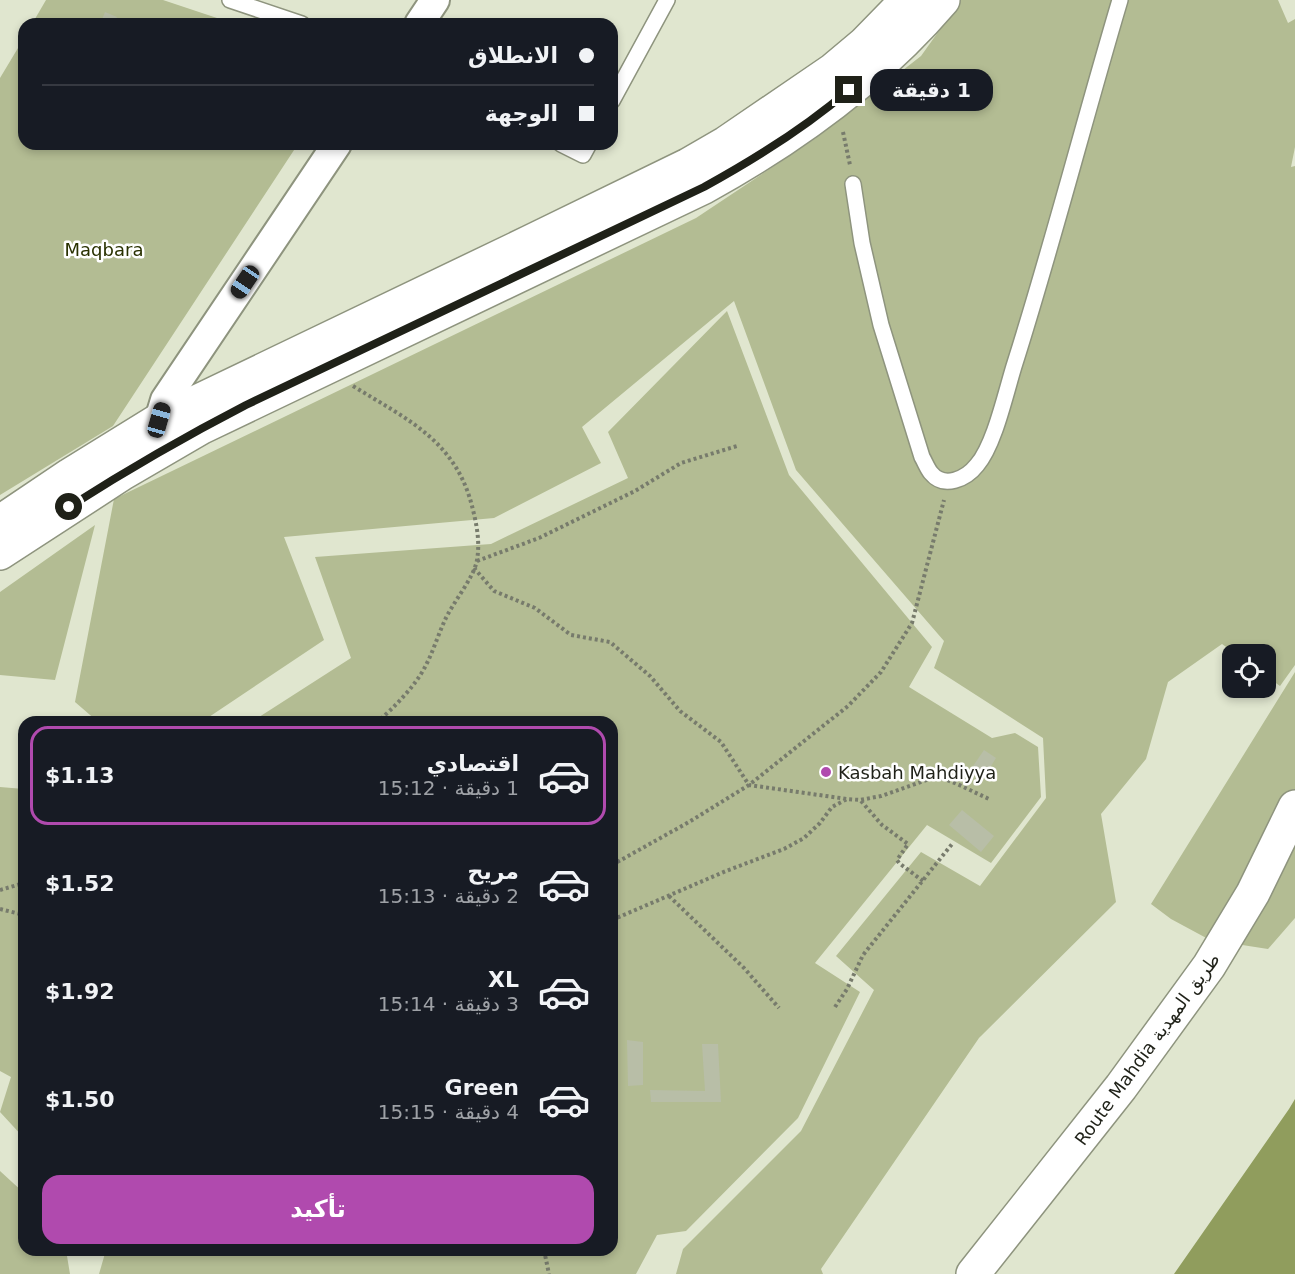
<!DOCTYPE html>
<html lang="ar">
<meta charset="utf-8">
<style>
:root{--surface:#171b24;--page:#242831;--text:#f1f3f6;--muted:#9ea1a6;--line:#363941;--accent:#b04aae}
body{margin:0;font-family:"DejaVu Sans","Noto Sans Arabic",sans-serif;background:var(--page);color:var(--text);direction:rtl;height:100vh;display:flex;flex-direction:column;font-size:22px;white-space:nowrap}
*{box-sizing:border-box;margin:0}
p{font-size:20px;color:var(--muted)}
.icon{flex:none;width:33px;height:33px;fill:none;stroke:currentColor;stroke-width:2;stroke-linecap:round;stroke-linejoin:round}
.map{position:relative;flex:1;overflow:hidden;direction:ltr}
.details{position:absolute;left:18px;top:716px;width:600px;height:540px;display:flex;flex-direction:column;background:var(--surface);border-radius:18px;box-shadow:0 3px 9px #0003;direction:rtl}
.details>*{flex:none}
.guide{position:absolute;left:18px;top:18px;width:600px;height:132px;border-radius:18px;box-shadow:0 3px 9px #0003;direction:rtl;display:grid;align-content:center;height:132px;padding:0 24px;background:var(--surface)}
.buttons{position:absolute;left:1222px;top:644px;display:grid;gap:12px}
.buttons a{display:grid;place-items:center;width:54px;height:54px;border-radius:12px;background:var(--surface);box-shadow:0 3px 9px #0003;font-size:30px}
.end{position:absolute;width:27px;height:27px;margin:-14px;border:8px solid #1f2118;background:#fff;box-shadow:0 0 0 3px #fff}
.from{border-radius:50%}
.bubble{position:absolute;height:42px;border-radius:18px;background:var(--surface);box-shadow:0 3px 9px #0003;font-size:20px;font-weight:700;line-height:42px;text-align:center;direction:rtl}
.car{position:absolute;width:18px;height:36px;margin:-18px -9px;border-radius:8px;box-shadow:0 0 4px 2px #0007;background:linear-gradient(#222 24%,#8ab4d8 0 40%,#222 0 76%,#8ab4d8 0 86%,#222 0)}
.guide b{display:flex;align-items:center;gap:21px;height:57px;font-size:22px}
.guide b+b{border-top:2px solid var(--line)}
.guide i{width:15px;height:15px;background:var(--text)}
ul{padding:10px 0 0;list-style:none}
li{display:flex;align-items:center;gap:18px;height:99px;margin:0 12px 9px;padding:0 12px;border:3px solid transparent;border-radius:18px}
li div{flex:1}
li b{display:block;font-size:22px}
li em{font-style:normal;font-weight:700}
li.on{border-color:var(--accent)}
li>.icon{width:54px;height:54px;stroke-width:1.5}
.button{display:flex;gap:12px;margin-top:auto;padding:12px 24px}
.button a{flex:1;height:69px;border-radius:18px;background:var(--accent);color:#fff;font-size:24px;font-weight:700;line-height:69px;text-align:center}
.map>svg:first-child{display:block}
.green{fill:#b3bc93}
.water{fill:#909d5d}
.building{fill:#b8bea7}
.lines{fill:none;stroke-linecap:round;stroke-linejoin:round}
.service-casing{stroke:#8e947e;stroke-width:18}
.minor-casing{stroke:#8e947e;stroke-width:32}
.tertiary-casing{stroke:#8e947e;stroke-width:36}
.path{stroke:#777b6c;stroke-width:4;stroke-dasharray:3 3;stroke-linecap:butt}
.service{stroke:#fff;stroke-width:15}
.minor{stroke:#fff;stroke-width:28}
.tertiary{stroke:#fff;stroke-width:33}
.route{stroke:#1f2118;stroke-width:8}
.poi-dot{fill:#b04aae;stroke:#fff;stroke-width:2}
.labels{text-anchor:middle;dominant-baseline:central;stroke-width:5;stroke-linejoin:round;paint-order:stroke}
.park-label{font-size:18px;fill:#293100;stroke:#fff}
.poi-label{font-size:18px;fill:#1f2118;stroke:#fff;text-anchor:start}
.street-label{font-size:18px;fill:#1f2118;stroke:#fff}
</style>
<div class="map">
<svg width="1295" height="1274" viewBox="0 0 1295 1274">
<rect width="100%" height="100%" fill="#e0e6cf"/>
<path class="green" d="M 46,0 L 163,0 L 235,24 L 32,24 Z
M 961,0 L 1278,0 L 1288,23 L 1295,19 L 1295,147 L 1291,167 L 1295,166 L 1295,665 L 1280,686 L 1266,676 L 1266,654 L 1236,654 L 1222,644 L 1168,682 L 1146,759 L 1101,814 L 1116,902 L 979,1038 L 821,1269 L 823,1274 L 676,1274 L 683,1249 L 801,1131 L 874,990 L 836,956 L 921,852 L 980,886 L 1046,798 L 1043,738 L 934,668 L 944,641 L 796,470 L 734,301 L 582,427 L 601,463 L 494,518 L 284,537 L 324,640 L 203,721 L 97,721 L 75,702 L 114,499 L 696,218 L 816,138 L 921,56 Z
M 24,38 L 24,144 L 298,144 L 113,426 L 0,495 L 0,78 Z
M 727,311 L 789,475 L 932,647 L 909,687 L 992,738 L 1015,733 L 1038,747 L 1041,797 L 991,863 L 927,825 L 815,963 L 860,992 L 798,1118 L 686,1231 L 657,1235 L 636,1274 L 99,1274 L 106,1250 L 612,1250 L 612,722 L 253,721 L 351,658 L 315,557 L 491,544 L 628,478 L 608,432 Z
M 95,525 L 55,680 L 0,675 L 0,592 Z
M 1295,672 L 1295,918 L 1268,949 L 1210,940 L 1171,919 L 1151,904 Z
M 0,787 L 24,789 L 24,1138 L 0,1112 L 11,1077 L 0,1071 Z
M 0,1171 L 24,1193 L 24,1250 L 66,1250 L 70,1274 L 0,1274 Z"/>
<path class="water" d="M 1295,1099 L 1295,1274 L 1174,1274 L 1289,1109 Z"/>
<path class="building" d="M 105,12 L 117,17 L 114,24 L 101,22 Z
M 984,750 L 996,758 L 986,774 L 973,766 Z
M 962,810 L 994,836 L 981,852 L 949,825 Z
M 627,1040 L 643,1042 L 643,1085 L 628,1086 Z
M 702,1044 L 718,1044 L 721,1102 L 651,1102 L 650,1090 L 705,1091 Z"/>
<g class="lines">
<defs>
<path id="service" d="M 230,0 L 302,24
M 612,101 L 667,0
M 561,144 L 583,155 L 589,144
M 853,184 L 862,243 L 881,325 L 922,457 C 925,462 927,468 931,473 C 944,489 966,479 977,465 C 995,444 1006,391 1015,363 C 1053,243 1084,121 1120,0"/>
<path id="minor" d="M 419,24 L 435,0
M 168,434 L 159,420 L 165,400 L 337,144"/>
<path id="tertiary" d="M 0,522 L 70,475 L 159,420 L 530,242 L 688,165 L 726,143 L 833,70 L 864,44 L 907,0
M 0,553 L 123,473 L 202,427 L 704,187 C 793,138 877,77 943,0
M 973,1274 L 1121,1087 L 1209,966 L 1253,893 L 1295,807"/>
</defs>
<use href="#service" class="service-casing"/>
<use href="#minor" class="minor-casing"/>
<use href="#tertiary" class="tertiary-casing"/>
<path class="path" d="M 843,132 L 850,165
M 353,386 C 408,420 457,441 473,510 C 477,526 480,543 477,560 C 474,578 453,602 445,620 C 438,635 433,652 425,667 C 415,686 394,708 377,722
M 477,561 L 539,538 L 635,491 L 681,463 L 737,446
M 474,568 L 494,591 L 535,608 L 571,635 L 610,642 L 650,676 L 680,711 L 721,742 L 749,785 L 847,799
M 861,801 L 882,825 L 908,844 L 897,860 L 899,863 L 923,881
M 612,865 L 689,822 L 749,785 L 848,706 L 881,672 L 912,623 L 944,500
M 0,890 L 24,883
M 669,896 L 744,968 L 779,1008
M 0,909 L 24,915
M 612,920 L 726,871 L 784,849 L 804,838 L 820,823 L 832,807 L 847,799 L 860,800 L 881,796 L 932,778 L 944,779 L 955,783 L 989,799
M 835,1007 L 847,989 L 863,955 L 952,844
M 544,1250 L 549,1274"/>
<use href="#service" class="service"/>
<use href="#minor" class="minor"/>
<use href="#tertiary" class="tertiary"/>
</g>
<g class="lines">
<path class="route" d="M 69,507 C 127,470 186,436 246,405 L 704,187 C 755,159 805,128 849,90"/>
</g>
<circle class="poi-dot" cx="826" cy="772" r="6"/>
<g class="labels">
<g class="park-label">
<text x="104" y="249">Maqbara</text>
</g>
<g class="poi-label">
<text x="838" y="772">Kasbah Mahdiyya</text>
</g>
<g class="street-label">
<text transform="translate(1147 1049) rotate(-54)">Route Mahdia طريق المهدية</text>
</g>
</g>
</svg>
<div class="buttons">
<a><svg class="icon" aria-label="locate" viewBox="0 0 24 24"><circle cx="12" cy="12" r="6"/><path d="M12 2v4M12 18v4M2 12h4M18 12h4"/></svg></a>
</div>
<i class="end from" style="left:69px;top:507px"></i>
<i class="end" style="left:849px;top:90px"></i>
<div class="bubble" style="left:870px;top:69px;width:123px">1 دقيقة</div>
<i class="car" style="left:245px;top:282px;rotate:214deg"></i>
<i class="car" style="left:159px;top:420px;rotate:16deg"></i>
<div class="guide">
<b><i class="from"></i>الانطلاق</b>
<b><i></i>الوجهة</b>
</div>
<section class="details">
<ul>
<li class="on"><svg class="icon" aria-label="car" viewBox="0 0 24 24"><path d="M5 17H2v-5l4-1 3-4h7l3 4 3 1v5h-3M9 17h6M6 11h13"/><circle cx="7" cy="17" r="2"/><circle cx="17" cy="17" r="2"/></svg><div><b>اقتصادي</b><p>1 دقيقة · 15:12</p></div><em>$1.13</em></li>
<li><svg class="icon" aria-label="car" viewBox="0 0 24 24"><path d="M5 17H2v-5l4-1 3-4h7l3 4 3 1v5h-3M9 17h6M6 11h13"/><circle cx="7" cy="17" r="2"/><circle cx="17" cy="17" r="2"/></svg><div><b>مريح</b><p>2 دقيقة · 15:13</p></div><em>$1.52</em></li>
<li><svg class="icon" aria-label="car" viewBox="0 0 24 24"><path d="M5 17H2v-5l4-1 3-4h7l3 4 3 1v5h-3M9 17h6M6 11h13"/><circle cx="7" cy="17" r="2"/><circle cx="17" cy="17" r="2"/></svg><div><b>XL</b><p>3 دقيقة · 15:14</p></div><em>$1.92</em></li>
<li><svg class="icon" aria-label="car" viewBox="0 0 24 24"><path d="M5 17H2v-5l4-1 3-4h7l3 4 3 1v5h-3M9 17h6M6 11h13"/><circle cx="7" cy="17" r="2"/><circle cx="17" cy="17" r="2"/></svg><div><b>Green</b><p>4 دقيقة · 15:15</p></div><em>$1.50</em></li>
</ul>
<div class="button"><a>تأكيد</a></div>
</section>
</div>
